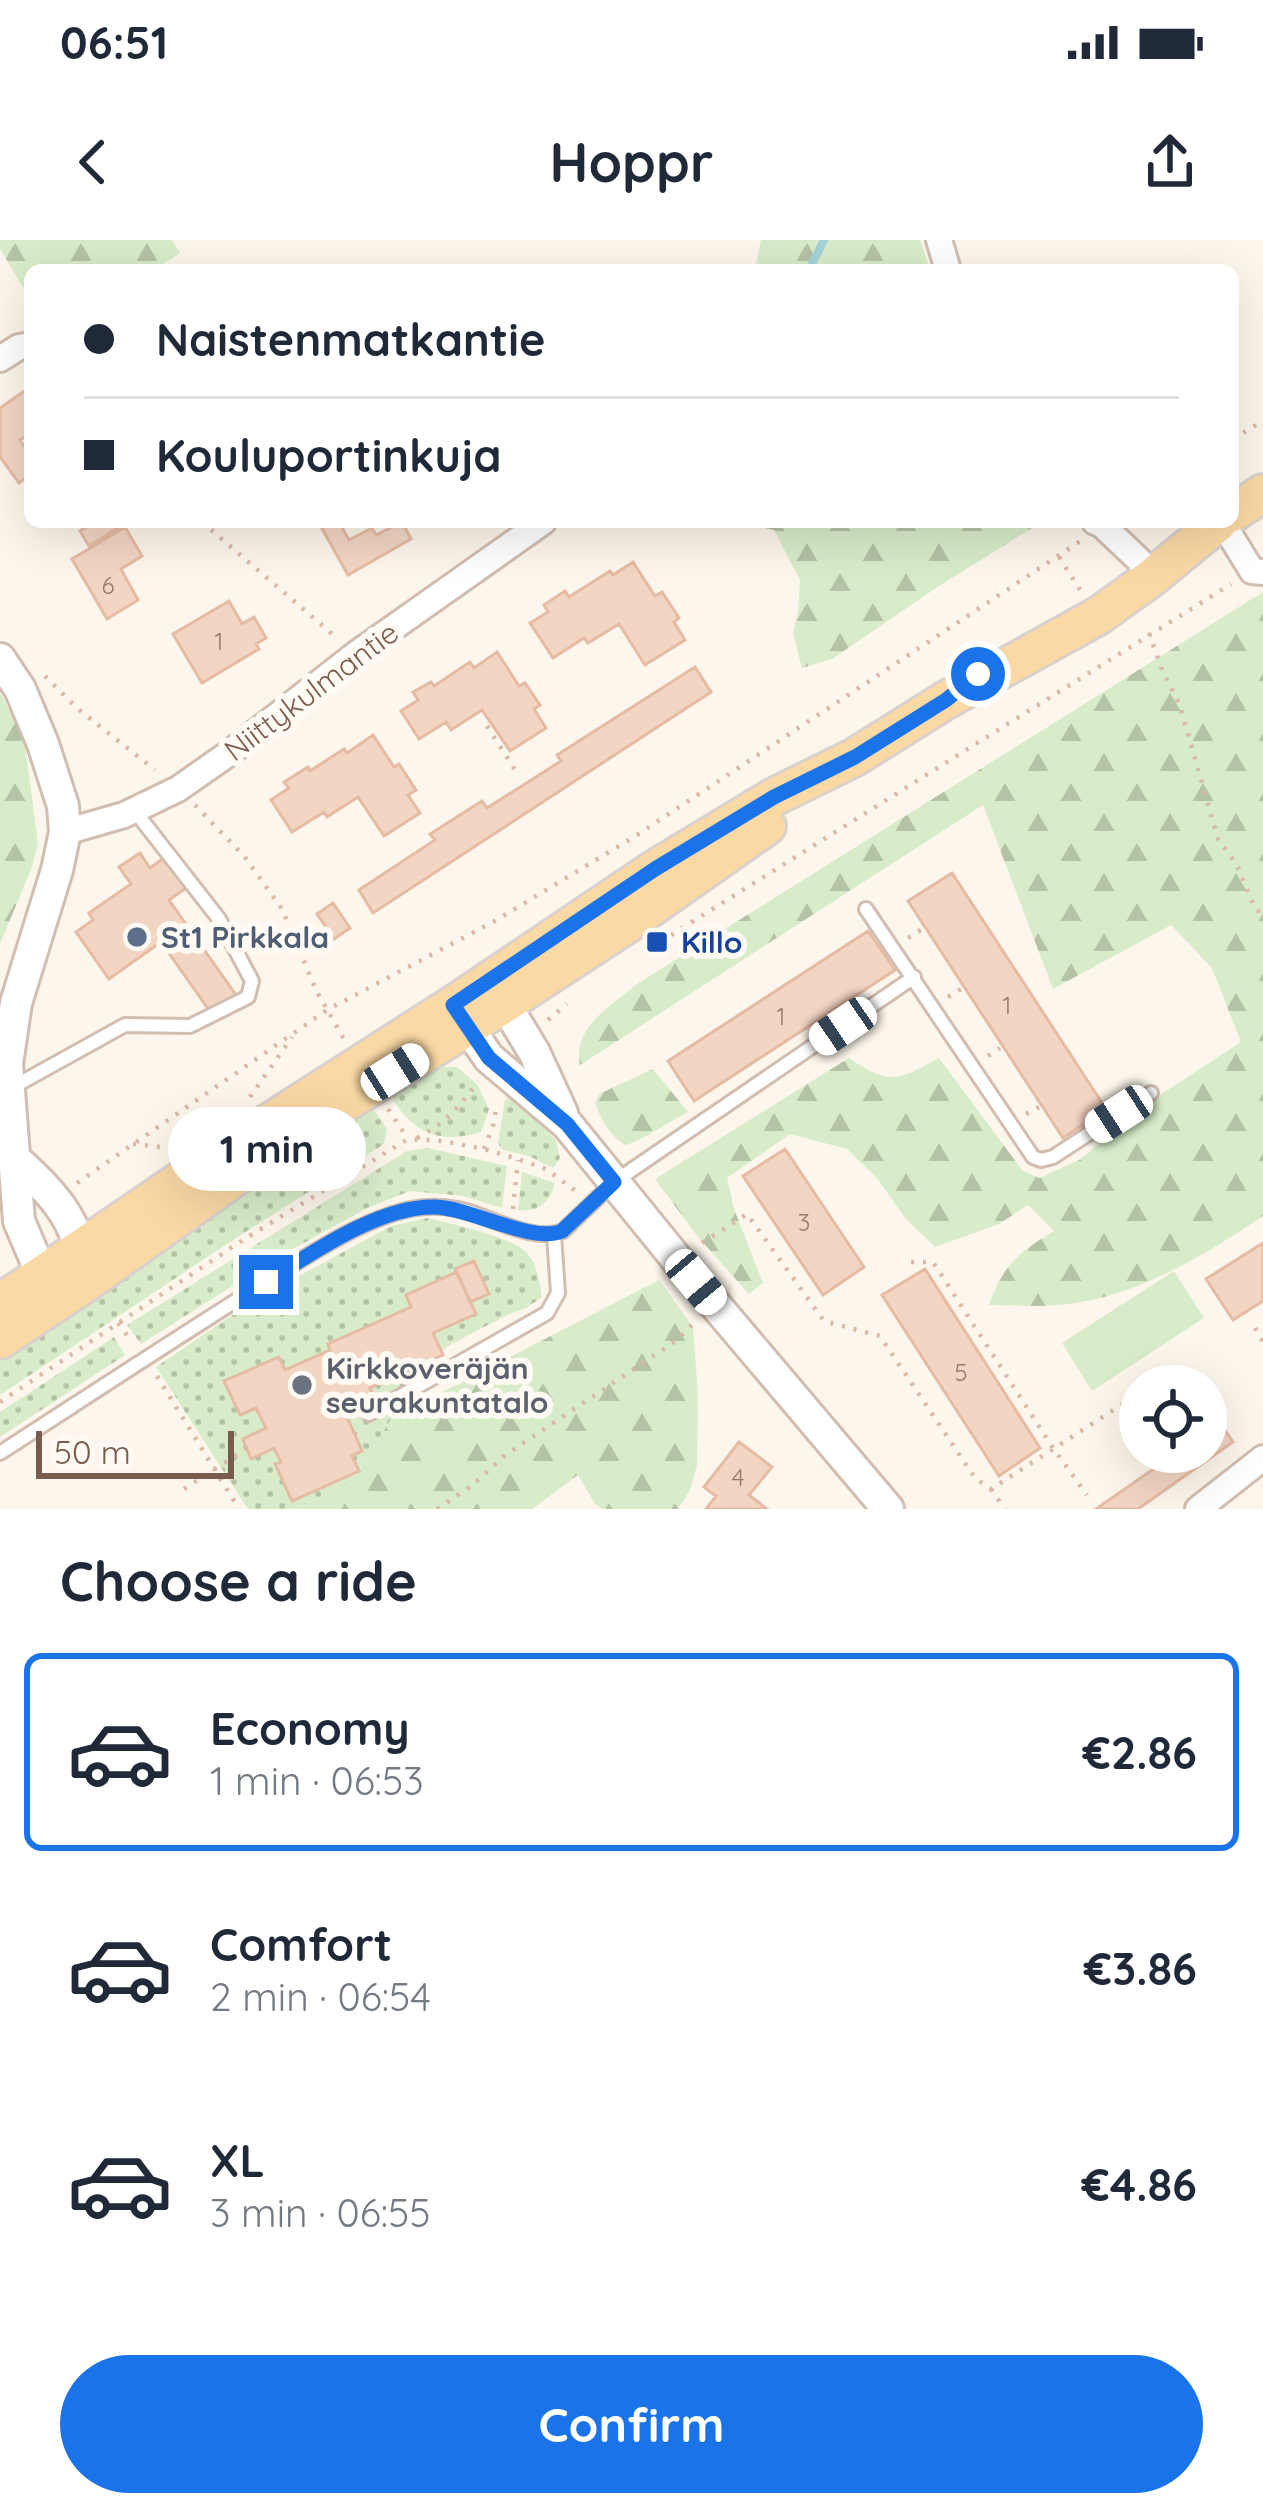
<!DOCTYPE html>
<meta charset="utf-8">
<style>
:root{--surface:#fff;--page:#f6f6f7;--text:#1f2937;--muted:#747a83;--line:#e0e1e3;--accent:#1a73e8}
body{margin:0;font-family:Quicksand,sans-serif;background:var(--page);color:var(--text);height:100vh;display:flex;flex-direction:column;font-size:45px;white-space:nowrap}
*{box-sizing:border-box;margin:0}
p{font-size:39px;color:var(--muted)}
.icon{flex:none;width:66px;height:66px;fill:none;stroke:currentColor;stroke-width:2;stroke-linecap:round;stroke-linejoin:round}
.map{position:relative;height:1269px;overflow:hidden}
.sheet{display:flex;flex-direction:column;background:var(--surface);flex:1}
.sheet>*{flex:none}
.banner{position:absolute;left:24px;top:24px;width:1215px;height:264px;border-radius:18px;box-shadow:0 12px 48px #0002;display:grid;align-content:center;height:264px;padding:0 60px;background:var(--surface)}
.tools{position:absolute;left:1119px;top:1125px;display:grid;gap:24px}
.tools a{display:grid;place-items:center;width:108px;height:108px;border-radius:50%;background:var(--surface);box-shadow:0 12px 48px #0002;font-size:60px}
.scale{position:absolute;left:36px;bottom:30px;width:198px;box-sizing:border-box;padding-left:12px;border:6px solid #7a5c4d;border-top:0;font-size:33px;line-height:42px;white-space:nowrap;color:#7a5c4d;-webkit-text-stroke:9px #fffaf3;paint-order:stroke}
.end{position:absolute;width:54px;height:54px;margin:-27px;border:15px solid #1a73e8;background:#fff;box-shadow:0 0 0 6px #fff}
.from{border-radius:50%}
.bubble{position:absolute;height:84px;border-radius:42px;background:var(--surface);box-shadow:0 12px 48px #0002;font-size:39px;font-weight:800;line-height:84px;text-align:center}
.car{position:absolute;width:36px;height:72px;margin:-36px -18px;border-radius:15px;box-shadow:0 0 9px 3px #0007;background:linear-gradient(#fff 24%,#345 0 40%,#fff 0 76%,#345 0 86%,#fff 0)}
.banner b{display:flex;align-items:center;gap:42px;height:114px;font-size:45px}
.banner b+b{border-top:3px solid var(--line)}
.banner i{width:30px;height:30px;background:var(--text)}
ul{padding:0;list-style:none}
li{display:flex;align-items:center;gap:36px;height:198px;margin:0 24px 18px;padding:0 36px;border:6px solid transparent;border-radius:18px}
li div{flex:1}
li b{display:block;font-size:45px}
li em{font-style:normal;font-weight:800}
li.on{border-color:var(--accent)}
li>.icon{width:108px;height:108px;stroke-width:1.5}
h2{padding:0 60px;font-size:54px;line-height:144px}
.cta{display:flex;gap:24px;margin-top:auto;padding:24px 60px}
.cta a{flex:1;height:138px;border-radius:72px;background:var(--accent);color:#fff;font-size:48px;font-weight:800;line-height:138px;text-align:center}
.status{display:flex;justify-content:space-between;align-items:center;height:84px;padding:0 60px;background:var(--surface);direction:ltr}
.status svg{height:33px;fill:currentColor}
header{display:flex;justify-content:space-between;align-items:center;height:156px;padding:0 60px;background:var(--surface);font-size:54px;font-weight:800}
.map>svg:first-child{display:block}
.grass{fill:url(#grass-dots)}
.forest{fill:url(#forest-firs)}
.pitch{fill:#d8ecc9}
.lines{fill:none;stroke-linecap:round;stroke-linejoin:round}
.stream{stroke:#a5d3da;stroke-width:8}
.building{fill:#f3d5c3;stroke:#e6bba3;stroke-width:3}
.service-casing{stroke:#d1beb0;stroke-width:18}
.minor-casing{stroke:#d1beb0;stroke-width:30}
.tertiary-casing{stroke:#d1beb0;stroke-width:36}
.primary-casing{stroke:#dad1cd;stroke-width:42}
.path{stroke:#d9b8a5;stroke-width:4.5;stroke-dasharray:3 9;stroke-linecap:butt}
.service{stroke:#fff;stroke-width:12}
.minor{stroke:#fff;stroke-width:24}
.tertiary{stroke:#fff;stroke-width:30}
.primary{stroke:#fbd9a5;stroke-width:36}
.route{stroke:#1a73e8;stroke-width:15}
.service-dot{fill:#5c6f8a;stroke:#fffaf3;stroke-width:4.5}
.transit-dot{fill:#1a4fb4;stroke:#fffaf3;stroke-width:4.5}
.worship-dot{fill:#6b7280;stroke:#fffaf3;stroke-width:4.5}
.labels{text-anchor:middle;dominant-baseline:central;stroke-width:12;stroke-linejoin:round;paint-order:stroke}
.number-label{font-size:24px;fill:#987a6a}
.street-label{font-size:30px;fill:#7a5c4d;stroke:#fffaf3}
.service-label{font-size:30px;font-weight:bold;fill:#4e5e75;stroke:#fffaf3;text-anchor:start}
.transit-label{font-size:30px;font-weight:bold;fill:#164399;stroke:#fffaf3;text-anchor:start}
.worship-label{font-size:30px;font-weight:bold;fill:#5b616d;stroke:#fffaf3;text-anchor:start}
</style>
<div class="status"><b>06:51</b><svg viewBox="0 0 49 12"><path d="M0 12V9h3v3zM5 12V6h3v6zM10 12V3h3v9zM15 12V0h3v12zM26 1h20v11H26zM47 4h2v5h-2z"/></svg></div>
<header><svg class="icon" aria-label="back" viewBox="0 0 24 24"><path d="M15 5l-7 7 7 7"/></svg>Hoppr<svg class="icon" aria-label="share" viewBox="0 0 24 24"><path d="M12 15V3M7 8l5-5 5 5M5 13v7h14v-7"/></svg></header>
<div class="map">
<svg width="1263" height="1269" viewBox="0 0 1263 1269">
<defs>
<pattern id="grass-dots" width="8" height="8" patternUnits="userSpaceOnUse" patternTransform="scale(3)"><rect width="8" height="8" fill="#d8ecc9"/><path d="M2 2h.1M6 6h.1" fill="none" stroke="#b4c2a5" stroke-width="1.8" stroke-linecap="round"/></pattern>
<pattern id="forest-firs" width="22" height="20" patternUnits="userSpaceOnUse" patternTransform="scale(3)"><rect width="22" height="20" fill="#d8ecc9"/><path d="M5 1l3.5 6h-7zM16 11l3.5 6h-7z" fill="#b4c2a5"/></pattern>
</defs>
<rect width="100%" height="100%" fill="#fdf6ec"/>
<path class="grass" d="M 434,827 L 457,827 L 477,844 L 489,869 L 481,892 C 441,905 413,893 392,858 Z
M 513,857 L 556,900 L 560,918 L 553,928 L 529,916 L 503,910 L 498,903 L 505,860 Z
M 373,868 L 387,889 L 384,904 L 236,998 L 0,1155 L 0,1122 L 62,1081 L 214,971 Z
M 428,908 L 507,926 L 502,968 L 463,956 L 410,951 L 367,968 L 275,1019 L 141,1104 L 127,1085 L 407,911 Z
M 522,932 L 555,943 C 551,962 537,973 518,970 Z
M 427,978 C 449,983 512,997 526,1012 C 537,1023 540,1043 542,1057 L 526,1068 L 509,1074 L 446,1107 L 392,1178 L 348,1247 L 292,1269 L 248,1269 L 156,1127 L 253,1061 L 391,986 Z
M 114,1097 L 125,1115 L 0,1197 L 0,1172 Z"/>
<path class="forest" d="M 0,0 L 172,0 L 180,13 L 154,30 L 30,30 L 30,59 L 0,9 Z
M 761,0 L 920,0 L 930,30 L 755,30 Z
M 736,282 L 1040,282 L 1040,283 L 939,346 L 832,419 L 802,428 L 793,393 L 798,372 L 800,340 L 774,290 Z
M 1263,352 L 1263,976 C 1204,1016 1129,1061 1056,1065 C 1034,1067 1011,1065 989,1065 C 1003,1025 1019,1012 1054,991 L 1028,965 L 999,984 L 935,1007 L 905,978 L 877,938 L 847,909 L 790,894 L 727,938 L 734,969 L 763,1043 L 749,1054 L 698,997 L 655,939 L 849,818 C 890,846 898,841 939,818 L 1022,930 L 1039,938 L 1079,920 L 1163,853 L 1241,802 L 1212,728 L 1171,685 L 1053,749 L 983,565 L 580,825 C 572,787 611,766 637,744 Z
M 0,453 L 24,498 L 38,603 L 32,627 L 0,704 Z
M 653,829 L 688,872 L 637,901 L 626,905 C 610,897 601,879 595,863 L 599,854 Z
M 659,1040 L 693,1087 L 698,1155 L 697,1225 L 690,1250 L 678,1269 L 603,1269 L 595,1264 L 578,1235 L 532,1269 L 293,1269 L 349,1246 L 392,1178 Z"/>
<path class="pitch" d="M 1174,1031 L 1204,1078 L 1092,1151 L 1062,1103 Z"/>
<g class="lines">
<path class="stream" d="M 809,30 L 824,0"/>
</g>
<path class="building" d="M 26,150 L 30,155 L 30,193 L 20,200 L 30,215 L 30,235 L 19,243 L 0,217 L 0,168 Z
M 94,282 L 116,282 L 119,287 L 89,306 L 80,291 Z
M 325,282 L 339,282 L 349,300 L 372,288 L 376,295 L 402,282 L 411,299 L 348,335 L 320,285 Z
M 125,287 L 142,316 L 121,329 L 138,360 L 107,379 L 72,319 Z
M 633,322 L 655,356 L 662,352 L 679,378 L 674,382 L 685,400 L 645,425 L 619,384 L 588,403 L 584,398 L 553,418 L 530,383 L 548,372 L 544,365 L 565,351 L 569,357 L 610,331 L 613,335 Z
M 229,361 L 242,384 L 254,377 L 266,398 L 256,404 L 259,409 L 202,443 L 173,394 Z
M 497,412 L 519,446 L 525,443 L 540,465 L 534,469 L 546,488 L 510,511 L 482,470 L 451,490 L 446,482 L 419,499 L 401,471 L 418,460 L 413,452 L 431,442 L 434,446 L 470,422 L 474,428 Z
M 695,427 L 711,452 L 373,673 L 359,650 L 435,600 L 430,594 L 482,561 L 487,568 L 561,521 L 557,515 Z
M 373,495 L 394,527 L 399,524 L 416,550 L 408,555 L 420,573 L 384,596 L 358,557 L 327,577 L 324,572 L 292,592 L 271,560 L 289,548 L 284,542 L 308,527 L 310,531 L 344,509 L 347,513 Z
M 140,613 L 150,628 L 165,617 L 186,648 L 169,660 L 236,755 L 211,773 L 161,702 L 109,739 L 76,692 L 93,680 L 89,673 L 131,644 L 119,627 Z
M 952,633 L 1106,869 L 1063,898 L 908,661 Z
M 333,663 L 350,688 L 334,699 L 317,674 Z
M 868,691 L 895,730 L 694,861 L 668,821 Z
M 785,909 L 864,1027 L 823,1055 L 743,936 Z
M 1263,1003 L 1263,1061 L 1233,1080 L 1206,1039 Z
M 474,1021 L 489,1054 L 470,1062 L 455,1029 Z
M 925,1029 L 1040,1208 L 999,1236 L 882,1055 Z
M 457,1032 L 476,1074 L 433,1093 L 443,1115 L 370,1148 L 378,1165 L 348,1179 L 362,1211 L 352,1216 L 359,1231 L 292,1261 L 275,1224 L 281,1222 L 274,1208 L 251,1219 L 243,1199 L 266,1188 L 256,1168 L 240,1175 L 224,1141 L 279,1117 L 285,1130 L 330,1110 L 328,1104 L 411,1067 L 406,1055 Z
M 1220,1183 L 1233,1202 L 1138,1269 L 1096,1269 L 1178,1212 L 1206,1212 L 1206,1192 Z
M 739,1202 L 772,1227 L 749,1255 L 767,1269 L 706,1269 L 716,1256 L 704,1247 Z"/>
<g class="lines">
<defs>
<path id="service" d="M 866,669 L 1033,917 L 1041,920 L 1053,917 L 1151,853
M 13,847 L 125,785 L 190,786 L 248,757 L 252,741 L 219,679 L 134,570
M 369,1174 L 547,1073 L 558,1053 L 554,995
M 0,1213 C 85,1158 170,1102 256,1048 C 301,1020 358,980 411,969 C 426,966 442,966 457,969 C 487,974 533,1004 563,991 L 614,942 L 914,737"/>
<path id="minor" d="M 939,0 L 948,30
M 0,119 L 19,107 L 30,105
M 1095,282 L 1102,285 L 1139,320 L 1151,338
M 1222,282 L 1252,331 L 1263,332
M 65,592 L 124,575 L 178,549 L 228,514 L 356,414 L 543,282
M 1198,1269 L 1263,1218"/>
<path id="tertiary" d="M 0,419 L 20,449 L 43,504 L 63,566 L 65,592 L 57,630 L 16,763 L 7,824 L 19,981 L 42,1035 L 61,1047
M 494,746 L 534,812 L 562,873
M 457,772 L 489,818 L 567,884 L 679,1022 L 888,1269
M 15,919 C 52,952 78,979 85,1031"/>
<path id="primary" d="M 1233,273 L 1263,253
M 0,1063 L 215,917 L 453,765 L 655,629 L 774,557 L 855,517 L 946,460 L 1098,376 L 1151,338 L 1219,282
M 0,1100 L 86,1043 L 300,891 L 505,764 L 629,683 L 767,586"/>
</defs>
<use href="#service" class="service-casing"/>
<use href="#minor" class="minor-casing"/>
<use href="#tertiary" class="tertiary-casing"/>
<use href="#primary" class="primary-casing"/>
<path class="path" d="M 1233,199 L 1263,181
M 202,282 L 338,399
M 1059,317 L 1082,353
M 1149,393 L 1162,430 L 1180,466 L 1218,599 L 1237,625 L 1255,669 L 1263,674
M 45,436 L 78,469 L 155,530
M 487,486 L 517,533
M 195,565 L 244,616 L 282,669 L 316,750 L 345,801
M 671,695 L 1231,344
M 908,698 L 921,690
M 948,757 L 961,749
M 548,780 L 567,764
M 988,816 L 1000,808
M 250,857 L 292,797
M 388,869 L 408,899
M 1026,874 L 1039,867
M 417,898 C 445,883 460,867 478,841
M 133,904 L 170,908
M 484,909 L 494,883 L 497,863
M 77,943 L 327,770 L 493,682 L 634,597 L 1082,300
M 513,969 L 518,920
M 702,1003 L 747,974 L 824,1081 L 880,1096 L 975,1238 L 991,1249 L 1140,1153
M 911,1022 L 933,1022 L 1053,1208 L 1087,1255
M 118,1083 L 132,1102
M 1255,1088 L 1263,1102
M 157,1136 L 239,1269
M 1162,1146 L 1188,1138
M 0,1162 L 246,998 L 408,899 L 442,901 L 484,909 L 518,919 L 546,929 L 577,952
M 184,1249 L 247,1208
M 991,1249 L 1005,1269
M 437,1269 L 474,1244 L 504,1216 L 677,1100 L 694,1083"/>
<use href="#service" class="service"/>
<use href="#minor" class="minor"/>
<use href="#tertiary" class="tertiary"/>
<use href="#primary" class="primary"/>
</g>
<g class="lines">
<path class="route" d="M 266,1042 C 312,1013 380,965 436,967 C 470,968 534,1004 562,991 L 614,942 L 567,884 L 489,818 L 453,765 L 655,629 L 774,557 L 855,517 L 946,460 L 978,434"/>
</g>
<circle class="service-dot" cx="137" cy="697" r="12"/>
<rect class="transit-dot" x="645" y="690" width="24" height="24" rx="6"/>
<circle class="worship-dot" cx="302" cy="1145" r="12"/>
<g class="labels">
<g class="number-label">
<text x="108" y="345">6</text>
<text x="219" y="401">1</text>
<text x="1007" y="765">1</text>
<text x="781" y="776">1</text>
<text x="804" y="982">3</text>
<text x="961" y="1132">5</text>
<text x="738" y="1237">4</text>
</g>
<g class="street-label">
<text transform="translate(311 451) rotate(-37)">Niittykulmantie</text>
</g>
<g class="service-label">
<text x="161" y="697">St1 Pirkkala</text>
</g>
<g class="transit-label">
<text x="681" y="702">Killo</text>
</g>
<g class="worship-label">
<text x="326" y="1128">Kirkkoveräjän<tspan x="326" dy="34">seurakuntatalo</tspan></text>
</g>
</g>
</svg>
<div class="tools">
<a><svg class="icon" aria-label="locate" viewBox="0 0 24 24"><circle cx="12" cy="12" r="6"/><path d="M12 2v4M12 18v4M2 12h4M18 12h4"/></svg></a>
</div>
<div class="scale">50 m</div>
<i class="end from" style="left:978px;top:434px"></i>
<i class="end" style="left:266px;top:1042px"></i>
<div class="bubble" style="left:168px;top:867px;width:198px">1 min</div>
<i class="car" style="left:843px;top:786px;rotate:236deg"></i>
<i class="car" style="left:395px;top:832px;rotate:58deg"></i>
<i class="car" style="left:1119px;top:874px;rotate:237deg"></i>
<i class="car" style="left:696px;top:1042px;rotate:140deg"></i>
<div class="banner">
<b><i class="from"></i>Naistenmatkantie</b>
<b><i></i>Kouluportinkuja</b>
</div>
</div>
<section class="sheet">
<h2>Choose a ride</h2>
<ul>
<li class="on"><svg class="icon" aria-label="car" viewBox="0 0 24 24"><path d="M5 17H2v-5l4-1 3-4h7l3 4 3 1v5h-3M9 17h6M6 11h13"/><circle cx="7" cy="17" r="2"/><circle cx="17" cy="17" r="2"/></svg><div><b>Economy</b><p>1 min · 06:53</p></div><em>€2.86</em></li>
<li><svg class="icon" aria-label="car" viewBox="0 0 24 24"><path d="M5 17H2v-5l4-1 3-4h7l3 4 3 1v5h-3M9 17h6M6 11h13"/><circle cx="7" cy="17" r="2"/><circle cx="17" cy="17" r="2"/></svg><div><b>Comfort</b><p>2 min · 06:54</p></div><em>€3.86</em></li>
<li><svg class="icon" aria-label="car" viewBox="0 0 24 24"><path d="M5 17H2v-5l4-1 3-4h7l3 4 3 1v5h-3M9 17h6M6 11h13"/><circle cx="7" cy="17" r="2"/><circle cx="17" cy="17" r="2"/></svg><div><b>XL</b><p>3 min · 06:55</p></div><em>€4.86</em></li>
</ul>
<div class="cta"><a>Confirm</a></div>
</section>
